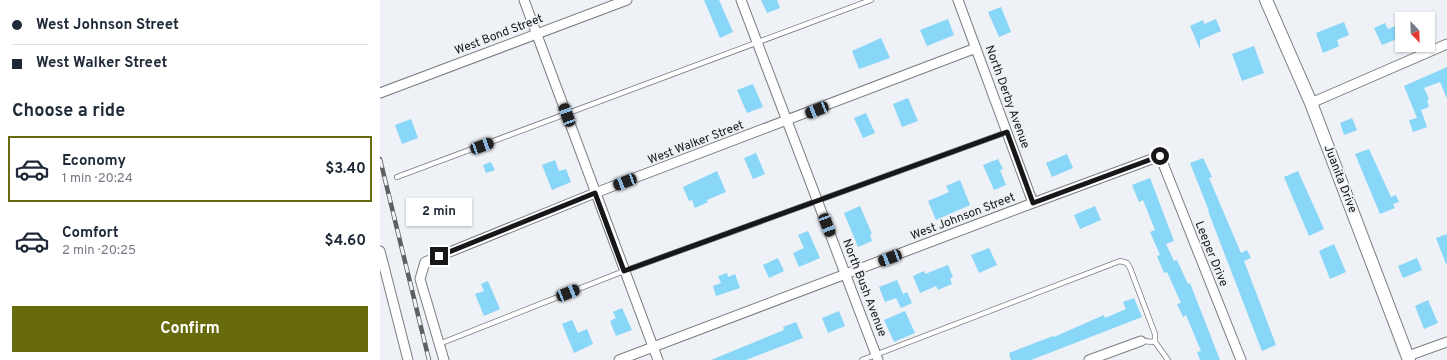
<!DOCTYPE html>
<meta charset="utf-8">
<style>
:root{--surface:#fff;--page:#f2f2f3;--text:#1f2937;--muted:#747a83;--line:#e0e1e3;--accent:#676b0c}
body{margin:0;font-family:Overpass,sans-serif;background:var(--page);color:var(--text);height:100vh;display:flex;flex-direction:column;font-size:15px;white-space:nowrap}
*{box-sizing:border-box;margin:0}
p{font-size:13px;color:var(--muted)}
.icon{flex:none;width:22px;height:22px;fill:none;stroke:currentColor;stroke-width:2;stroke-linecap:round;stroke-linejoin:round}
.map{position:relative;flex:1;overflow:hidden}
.side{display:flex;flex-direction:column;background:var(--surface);width:380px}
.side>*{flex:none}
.top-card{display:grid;align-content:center;height:88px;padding:0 12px;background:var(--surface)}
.needle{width:26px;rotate:157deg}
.tools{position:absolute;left:1015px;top:12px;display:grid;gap:8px}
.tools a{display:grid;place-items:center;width:40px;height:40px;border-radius:0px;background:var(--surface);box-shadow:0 1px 3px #0004;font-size:20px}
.end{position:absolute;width:18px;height:18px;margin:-9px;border:5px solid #161718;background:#fff;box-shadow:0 0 0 2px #fff}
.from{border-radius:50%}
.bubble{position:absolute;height:28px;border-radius:0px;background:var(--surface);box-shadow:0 1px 3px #0004;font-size:13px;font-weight:700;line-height:28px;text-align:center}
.car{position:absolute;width:12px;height:24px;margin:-12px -6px;border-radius:5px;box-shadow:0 0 3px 1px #0007;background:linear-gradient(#222 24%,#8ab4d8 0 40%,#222 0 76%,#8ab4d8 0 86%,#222 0)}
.top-card b{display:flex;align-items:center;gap:14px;height:38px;font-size:15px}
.top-card b+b{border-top:1px solid var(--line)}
.top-card i{width:10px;height:10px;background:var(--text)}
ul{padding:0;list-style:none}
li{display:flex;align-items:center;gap:12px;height:66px;margin:0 8px 6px;padding:0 4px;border:2px solid transparent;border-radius:0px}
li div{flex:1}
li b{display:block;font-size:15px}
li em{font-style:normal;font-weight:700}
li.selected{border-color:var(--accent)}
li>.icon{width:36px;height:36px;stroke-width:1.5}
h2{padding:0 12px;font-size:18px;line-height:48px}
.cta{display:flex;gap:8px;margin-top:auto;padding:8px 12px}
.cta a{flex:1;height:46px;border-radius:0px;background:var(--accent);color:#fff;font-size:16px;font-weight:700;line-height:46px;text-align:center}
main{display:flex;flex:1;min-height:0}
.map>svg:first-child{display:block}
.building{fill:#88d6f8}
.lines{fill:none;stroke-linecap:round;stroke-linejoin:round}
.service-casing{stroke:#7a7c80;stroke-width:6}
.minor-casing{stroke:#7a7c80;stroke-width:11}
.tertiary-casing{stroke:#7a7c80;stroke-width:14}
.service{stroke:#fff;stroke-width:4.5}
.minor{stroke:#fff;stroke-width:9}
.tertiary{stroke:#fff;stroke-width:12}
.rail-casing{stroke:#5d5f61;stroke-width:4.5}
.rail{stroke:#eef1f5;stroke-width:3;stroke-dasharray:9;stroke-linecap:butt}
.route{stroke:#161718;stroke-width:5}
.labels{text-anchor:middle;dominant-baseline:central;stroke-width:3.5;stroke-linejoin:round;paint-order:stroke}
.street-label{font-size:12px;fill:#161718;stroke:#eef1f5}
</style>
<main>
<section class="side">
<div class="top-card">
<b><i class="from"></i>West Johnson Street</b>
<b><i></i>West Walker Street</b>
</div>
<h2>Choose a ride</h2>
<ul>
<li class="selected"><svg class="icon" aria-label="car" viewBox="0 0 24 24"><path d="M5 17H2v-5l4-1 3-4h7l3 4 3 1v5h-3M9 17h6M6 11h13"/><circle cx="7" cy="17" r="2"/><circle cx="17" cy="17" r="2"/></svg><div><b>Economy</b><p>1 min · 20:24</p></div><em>$3.40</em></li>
<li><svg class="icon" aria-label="car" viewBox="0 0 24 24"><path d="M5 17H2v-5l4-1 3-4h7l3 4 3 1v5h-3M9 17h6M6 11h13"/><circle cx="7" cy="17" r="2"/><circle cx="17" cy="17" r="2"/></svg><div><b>Comfort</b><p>2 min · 20:25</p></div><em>$4.60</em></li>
</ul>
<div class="cta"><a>Confirm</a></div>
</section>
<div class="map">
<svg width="1067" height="360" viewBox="0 0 1067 360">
<rect width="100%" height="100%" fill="#eef1f5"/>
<path class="building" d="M 324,0 L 339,0 L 353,32 L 340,38 Z
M 381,0 L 397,0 L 400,8 L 387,13 Z
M 621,7 L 631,32 L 619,37 L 608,12 Z
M 568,19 L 574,35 L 547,46 L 540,30 Z
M 836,19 L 841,31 L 820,40 L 820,49 L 810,26 L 823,20 L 824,24 Z
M 964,22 L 969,35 L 957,40 L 959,46 L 943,53 L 936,33 Z
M 1005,23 L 1008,29 L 1018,25 L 1022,37 L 1002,45 L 994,28 Z
M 501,38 L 510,58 L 479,69 L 472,51 Z
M 874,46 L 884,73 L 862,81 L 852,54 Z
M 1067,67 L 1067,99 L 1060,82 L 1044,88 L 1049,99 L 1047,100 L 1049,107 L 1041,110 L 1047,127 L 1033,132 L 1029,120 L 1037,118 L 1024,86 Z
M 373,84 L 383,107 L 367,113 L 357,90 Z
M 528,98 L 538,121 L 522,127 L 513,104 Z
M 486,113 L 495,133 L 483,138 L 474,118 Z
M 972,118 L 977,130 L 964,135 L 960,123 Z
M 31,119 L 38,138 L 22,144 L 15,125 Z
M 989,149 L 1011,197 L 1016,195 L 1019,202 L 1013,204 L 1015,208 L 1000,214 L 975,154 Z
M 376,153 L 385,174 L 373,179 L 364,158 Z
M 687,154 L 693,168 L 672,177 L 666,163 Z
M 823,158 L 832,177 L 829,178 L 861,253 L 867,250 L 871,258 L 864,261 L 896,345 L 882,351 L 828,211 L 829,211 L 810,163 Z
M 618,159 L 623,169 L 620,170 L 626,185 L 614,190 L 603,165 Z
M 175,160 L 179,171 L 186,169 L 191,182 L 172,190 L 162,165 Z
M 111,162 L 115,170 L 106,173 L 103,165 Z
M 337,171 L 346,192 L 327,200 L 328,202 L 315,208 L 312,200 L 309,201 L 303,187 Z
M 918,171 L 944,229 L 929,236 L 904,177 Z
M 770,178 L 794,241 L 786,244 L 794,261 L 797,260 L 808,284 L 810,283 L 840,360 L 820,360 L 817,352 L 821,351 L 806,315 L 803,317 L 797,304 L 801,303 L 787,272 L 784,273 L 777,256 L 780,255 L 770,232 L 775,230 L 763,200 L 759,202 L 752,185 Z
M 580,180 L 590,205 L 556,220 L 548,201 L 569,192 L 566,186 Z
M 480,206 L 492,234 L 490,235 L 492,241 L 478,247 L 464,213 Z
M 715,206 L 721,220 L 700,229 L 694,215 Z
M 428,231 L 440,258 L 419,267 L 413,253 L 424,248 L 418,235 Z
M 1067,234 L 1067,263 L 1066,264 L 1056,238 Z
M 954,244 L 966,272 L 950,279 L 939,251 Z
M 609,248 L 617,265 L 599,273 L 591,255 Z
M 398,258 L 404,271 L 389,278 L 383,265 Z
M 1037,258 L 1042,270 L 1023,278 L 1018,266 Z
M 568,265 L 573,277 L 570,279 L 572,284 L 558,290 L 556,286 L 540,293 L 533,276 L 544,271 L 545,274 Z
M 347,273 L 348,277 L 355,274 L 360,288 L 336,296 L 333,286 L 341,283 L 338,276 Z
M 517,280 L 523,294 L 527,292 L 532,303 L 521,308 L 516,298 L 505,302 L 499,287 Z
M 108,281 L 120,309 L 104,316 L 95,294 L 104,291 L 101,284 Z
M 754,298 L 762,317 L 651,360 L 631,360 L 629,353 L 673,336 L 674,337 L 724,315 L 725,318 L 746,309 L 743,302 Z
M 1048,300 L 1058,323 L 1044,329 L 1035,306 Z
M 242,308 L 252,330 L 236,336 L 230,321 L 236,318 L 233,312 Z
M 459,311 L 465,326 L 448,333 L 442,318 Z
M 525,311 L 535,333 L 514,342 L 504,320 Z
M 192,320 L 198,333 L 207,329 L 213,344 L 194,353 L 182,324 Z
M 416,322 L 423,338 L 366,360 L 331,360 L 404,330 L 403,327 Z"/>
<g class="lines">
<defs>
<path id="service" d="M 17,177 L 491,0
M 761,341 L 775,342 L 788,360
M 59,344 L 244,271 L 627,132
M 482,360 L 740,261 L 747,263 L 750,268 L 775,334 L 775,342"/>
<path id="minor" d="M 144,0 L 278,360
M 361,0 L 498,360
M 578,0 L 653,203
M 0,93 L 247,0
M 931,103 L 1067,44
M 0,251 L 28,360
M 1028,356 L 1067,342
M 64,360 L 40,279 L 45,262 L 215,193 L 596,48
M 239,360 L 653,203 L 780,156 L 861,360
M 709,360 L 761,341"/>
<path id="tertiary" d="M 886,0 L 931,103 L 1029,360"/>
</defs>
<use href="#service" class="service-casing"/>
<use href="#minor" class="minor-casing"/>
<use href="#tertiary" class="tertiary-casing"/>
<use href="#service" class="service"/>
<use href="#minor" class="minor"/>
<use href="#tertiary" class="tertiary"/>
<defs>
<path id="rail" d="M 0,159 L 49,360"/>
</defs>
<use href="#rail" class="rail-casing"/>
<use href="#rail" class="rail"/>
</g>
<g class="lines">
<path class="route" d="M 59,256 L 215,193 L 244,271 L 627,132 L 653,203 L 780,156"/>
</g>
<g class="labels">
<g class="street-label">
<text transform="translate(119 35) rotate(-21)">West Bond Street</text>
<text transform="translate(627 97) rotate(70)">North Derby Avenue</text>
<text transform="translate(316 143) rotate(-21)">West Walker Street</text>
<text transform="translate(960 179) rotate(69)">Juanita Drive</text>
<text transform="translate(583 217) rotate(-21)">West Johnson Street</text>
<text transform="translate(831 254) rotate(68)">Leeper Drive</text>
<text transform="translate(484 288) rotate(69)">North Bush Avenue</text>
</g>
</g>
</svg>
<div class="tools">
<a><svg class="needle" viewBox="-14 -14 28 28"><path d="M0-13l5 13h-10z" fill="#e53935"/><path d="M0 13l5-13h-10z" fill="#747a83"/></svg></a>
</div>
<i class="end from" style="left:780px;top:156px"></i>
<i class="end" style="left:59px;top:256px"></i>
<div class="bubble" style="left:26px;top:198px;width:66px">2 min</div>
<i class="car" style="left:437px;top:110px;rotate:248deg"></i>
<i class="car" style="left:187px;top:115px;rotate:340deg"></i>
<i class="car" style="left:102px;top:146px;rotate:70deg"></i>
<i class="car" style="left:245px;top:182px;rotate:249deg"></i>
<i class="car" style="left:447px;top:225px;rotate:159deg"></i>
<i class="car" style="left:510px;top:258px;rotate:249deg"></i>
<i class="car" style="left:188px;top:293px;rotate:68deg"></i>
</div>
</main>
